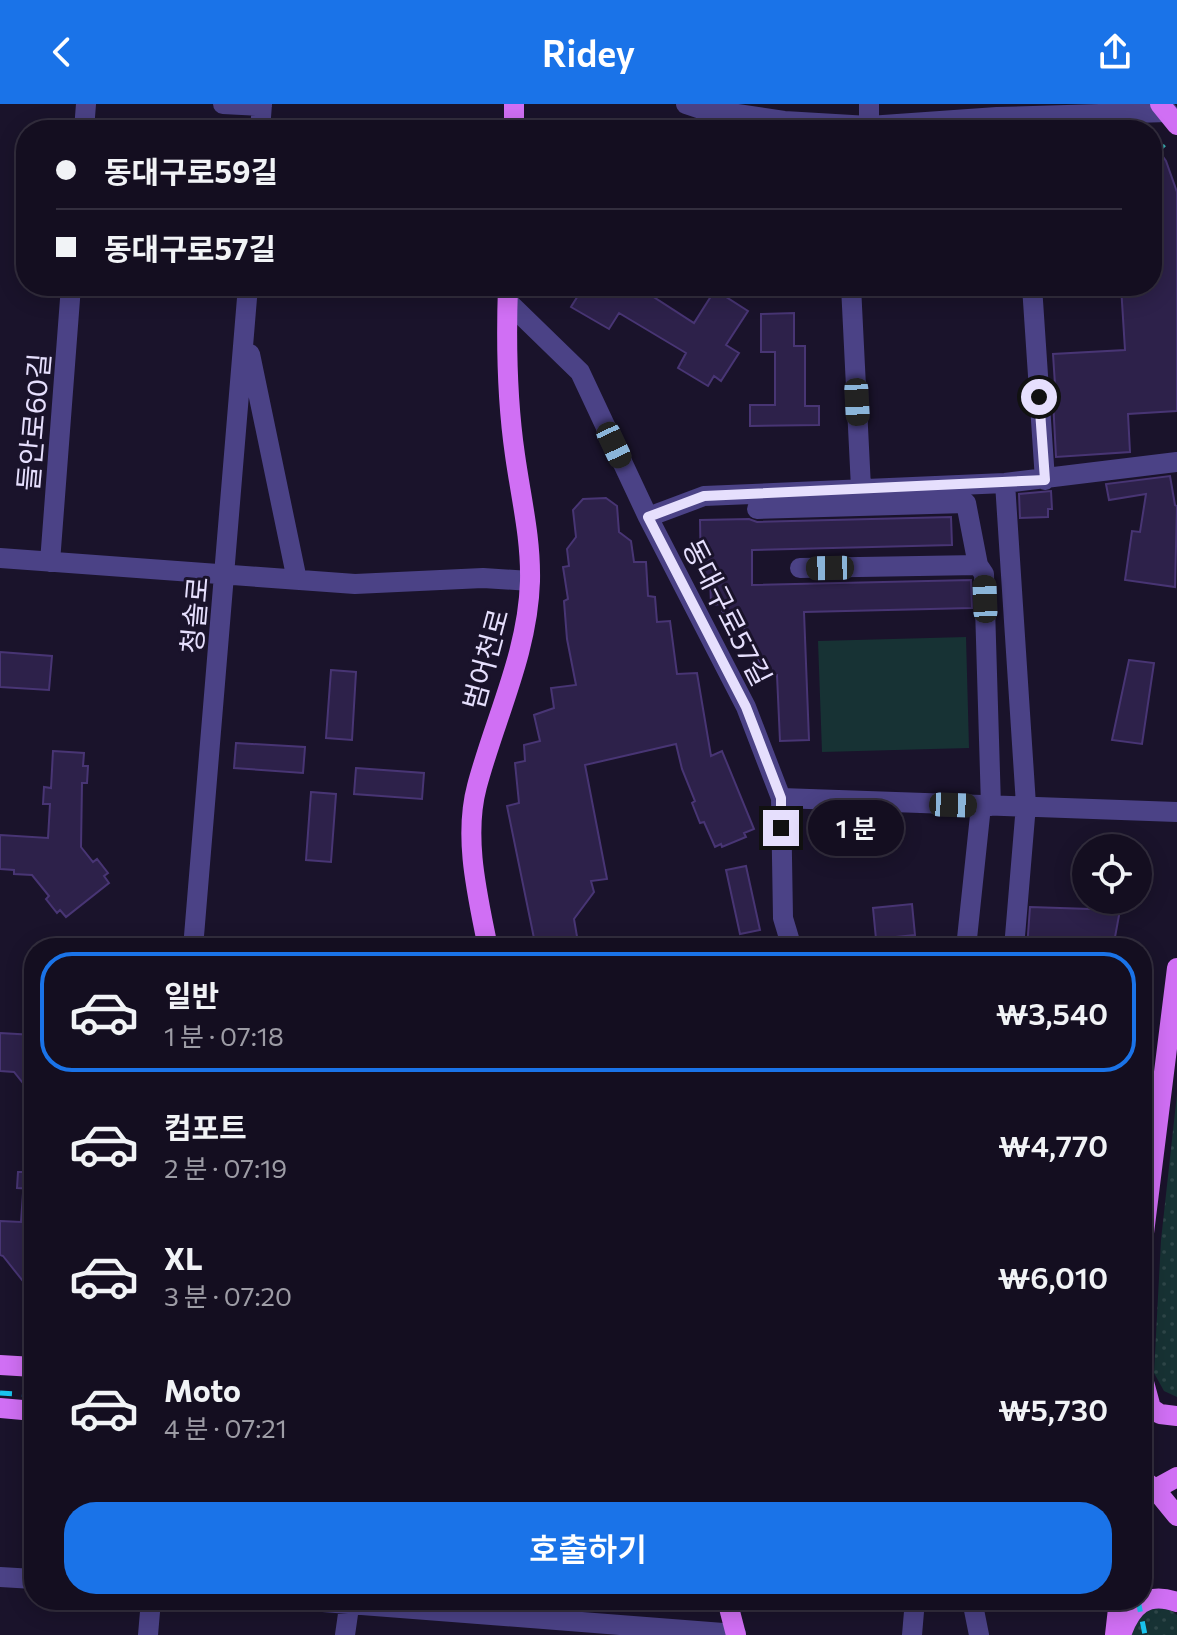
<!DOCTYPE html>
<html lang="ko">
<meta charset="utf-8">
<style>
:root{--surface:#140e20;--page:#1d1729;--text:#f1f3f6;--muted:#9d9ca5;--line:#332e3e;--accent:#1a73e8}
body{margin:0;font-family:Commissioner,"Noto Sans KR",sans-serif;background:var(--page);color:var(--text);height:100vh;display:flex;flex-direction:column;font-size:30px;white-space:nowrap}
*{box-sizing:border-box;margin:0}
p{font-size:26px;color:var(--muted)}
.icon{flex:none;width:44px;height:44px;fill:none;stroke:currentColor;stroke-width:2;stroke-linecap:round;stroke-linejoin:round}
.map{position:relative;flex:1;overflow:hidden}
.details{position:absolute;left:24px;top:834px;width:1128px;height:672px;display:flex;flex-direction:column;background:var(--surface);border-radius:32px;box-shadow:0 4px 20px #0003,0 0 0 2px var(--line)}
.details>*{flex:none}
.banner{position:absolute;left:16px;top:16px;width:1146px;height:176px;border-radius:32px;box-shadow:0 4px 20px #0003,0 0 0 2px var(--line);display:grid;align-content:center;height:176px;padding:0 40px;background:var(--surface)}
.tools{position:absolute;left:1072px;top:730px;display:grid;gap:16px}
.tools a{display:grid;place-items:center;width:80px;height:80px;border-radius:50%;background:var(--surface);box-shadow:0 4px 20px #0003,0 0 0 2px var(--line);font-size:40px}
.end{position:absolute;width:36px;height:36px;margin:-18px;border:10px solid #e6dffd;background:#111;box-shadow:0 0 0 4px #111}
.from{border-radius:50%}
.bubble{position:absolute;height:56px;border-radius:28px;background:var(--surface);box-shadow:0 4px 20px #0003,0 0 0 2px var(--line);font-size:26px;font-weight:600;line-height:56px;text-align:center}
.car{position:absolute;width:24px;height:48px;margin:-24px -12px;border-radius:10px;box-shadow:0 0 6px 2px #0007;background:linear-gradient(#222 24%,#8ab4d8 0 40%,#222 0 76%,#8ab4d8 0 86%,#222 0)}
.banner b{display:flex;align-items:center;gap:28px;height:76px;font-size:30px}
.banner b+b{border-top:2px solid var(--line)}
.banner i{width:20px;height:20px;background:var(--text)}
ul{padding:14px 0 0;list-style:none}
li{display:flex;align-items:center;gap:24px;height:120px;margin:0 16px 12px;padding:0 24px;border:4px solid transparent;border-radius:32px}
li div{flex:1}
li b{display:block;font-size:30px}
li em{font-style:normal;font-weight:600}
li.active{border-color:var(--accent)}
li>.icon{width:72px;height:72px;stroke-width:1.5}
.primary-button{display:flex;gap:16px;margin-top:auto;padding:16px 40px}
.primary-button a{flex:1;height:92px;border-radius:32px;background:var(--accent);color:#fff;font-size:32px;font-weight:600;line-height:92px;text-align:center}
header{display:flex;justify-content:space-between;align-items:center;height:104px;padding:0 40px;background:var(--accent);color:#fff;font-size:36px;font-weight:600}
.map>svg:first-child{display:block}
.grass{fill:#173234}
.garden{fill:url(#garden-dots)}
.building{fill:#2d214a;stroke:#483574;stroke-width:2}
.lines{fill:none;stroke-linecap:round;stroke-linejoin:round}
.path{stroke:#3bb1b5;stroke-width:3;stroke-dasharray:4 6;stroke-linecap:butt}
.minor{stroke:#4b4286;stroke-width:20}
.major{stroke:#d06ff4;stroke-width:20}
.rail{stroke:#1ac4ee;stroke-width:5;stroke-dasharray:12 10;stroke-linecap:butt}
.route{stroke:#e6dffd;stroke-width:10}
.labels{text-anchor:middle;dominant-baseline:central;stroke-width:6;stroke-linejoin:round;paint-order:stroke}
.street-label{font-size:28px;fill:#e6dffd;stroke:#1a132b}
</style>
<header><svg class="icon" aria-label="back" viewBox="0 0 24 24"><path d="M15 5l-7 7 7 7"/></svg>Ridey<svg class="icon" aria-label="share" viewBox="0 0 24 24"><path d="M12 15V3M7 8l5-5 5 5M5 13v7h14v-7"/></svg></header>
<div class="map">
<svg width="1177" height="1531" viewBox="0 0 1177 1531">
<defs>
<pattern id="garden-dots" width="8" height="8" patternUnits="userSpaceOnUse" patternTransform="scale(2)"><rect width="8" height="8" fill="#173234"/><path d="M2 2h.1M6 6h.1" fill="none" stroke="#2e4648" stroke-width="1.8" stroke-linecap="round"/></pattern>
</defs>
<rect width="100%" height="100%" fill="#1a132b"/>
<path class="grass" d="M 966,533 L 969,644 L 822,648 L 818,537 Z"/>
<path class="garden" d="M 1177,990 L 1177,1293 L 1164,1287 L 1154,1269 L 1161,1136 Z
M 1149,1503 C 1160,1504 1169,1503 1177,1511 L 1177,1531 L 1132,1531 L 1133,1523 Z"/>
<path class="building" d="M 1152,37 L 1166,57 L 1177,88 L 1177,307 L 1128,310 L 1130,348 L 1056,353 L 1053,296 L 1056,296 L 1053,250 L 1125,246 L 1121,182 L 1152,182 Z
M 584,182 L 608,182 L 623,190 L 638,183 L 694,219 L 715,186 L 748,207 L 726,241 L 739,249 L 721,277 L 714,272 L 708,282 L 678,264 L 686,249 L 619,209 L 609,225 L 571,203 Z
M 794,209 L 794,242 L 805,242 L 805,302 L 819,302 L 819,321 L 750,322 L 750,301 L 775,301 L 775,248 L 761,248 L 761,210 Z
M 1170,372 L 1175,401 L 1177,402 L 1175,483 L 1125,476 L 1132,427 L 1140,428 L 1146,390 L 1109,396 L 1106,380 Z
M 1051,387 L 1052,405 L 1048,405 L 1048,413 L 1020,414 L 1019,390 Z
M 606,394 L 617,402 L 619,428 L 631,437 L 634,458 L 646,458 L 648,492 L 655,493 L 657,518 L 670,517 L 677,570 L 697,569 L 711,652 L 722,647 L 754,725 L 744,729 L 746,733 L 722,743 L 721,740 L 715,743 L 704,718 L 700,719 L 692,699 L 695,697 L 682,665 L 676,640 L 585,661 L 607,775 L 591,777 L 594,788 L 574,815 L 579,844 L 536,844 L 507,702 L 519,699 L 515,659 L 525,657 L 524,641 L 540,637 L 534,611 L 554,604 L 551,584 L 576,581 L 567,535 L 564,497 L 568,495 L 563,463 L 569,462 L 567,445 L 576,433 L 573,406 L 583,395 Z
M 951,413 L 952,441 L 752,446 L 752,481 L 971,476 L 972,504 L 804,508 L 809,636 L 780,637 L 777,571 L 766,572 L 737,509 L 722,509 L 722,500 L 711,501 L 710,472 L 701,472 L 700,416 L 749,415 L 757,418 Z
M 0,548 L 52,552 L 49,586 L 0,583 Z
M 1129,556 L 1154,559 L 1142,640 L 1112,636 Z
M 331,566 L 356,568 L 352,636 L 326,634 Z
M 236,639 L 305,643 L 303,669 L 234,664 Z
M 53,647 L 84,649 L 83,662 L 88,662 L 87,679 L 82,679 L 81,743 L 93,758 L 97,755 L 108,769 L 104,772 L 109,779 L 66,813 L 60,806 L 57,809 L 46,795 L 49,792 L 32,771 L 14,770 L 14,766 L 0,765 L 0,731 L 48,734 L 50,700 L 43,700 L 44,683 L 51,684 Z
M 356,664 L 424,669 L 422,695 L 354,690 Z
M 311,688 L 336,690 L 331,758 L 306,756 Z
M 746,762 L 760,826 L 740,830 L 726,766 Z
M 912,800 L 915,831 L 876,835 L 873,804 Z
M 1030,803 L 1120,806 L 1113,844 L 1027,844 Z
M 0,929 L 34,931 L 34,993 L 14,968 L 0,967 Z
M 18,1068 L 34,1068 L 34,1085 L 17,1084 Z
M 23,1089 L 34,1089 L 34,1191 L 3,1152 L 0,1151 L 0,1117 L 21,1118 Z"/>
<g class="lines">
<path class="path" d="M 1162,44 L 1168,38"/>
<path class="minor" d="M 223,0 L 262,2
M 686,0 L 698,4 L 784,17 L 869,22 L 997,13 L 1168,8
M 869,0 L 869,22
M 84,26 L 86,0
M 260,26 L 262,0
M 851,182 L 861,384
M 1032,182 L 1045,376
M 508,198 L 580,268 L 648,413 L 746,603 L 781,694 L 1177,708
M 250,250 L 297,476
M 1005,379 L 1026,701 L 1014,844
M 757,405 L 966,399 L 978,461 L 984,470 L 991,702
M 648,413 L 704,392 L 1005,379 L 1177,358
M 0,454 L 355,480 L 483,474 L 530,477
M 50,458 L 71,182
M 800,464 L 978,461
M 781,694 L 783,814 L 792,844
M 193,844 L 248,182
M 966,844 L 981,702
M 0,1473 L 34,1475
M 297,1496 L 736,1530
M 972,1496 L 979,1531
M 148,1531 L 151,1496
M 345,1531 L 350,1496
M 912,1531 L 915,1496"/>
<path class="major" d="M 1160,0 L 1177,21
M 514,26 L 514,0
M 488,844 C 478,793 463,734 477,682 C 495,614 528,549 530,477 C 531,434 521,394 515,351 C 507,296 506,238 508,182
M 1142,1145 L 1177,864
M 0,1261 L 34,1263
M 1142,1271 L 1151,1304 L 1160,1310 L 1177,1312
M 0,1304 L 34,1307
M 1142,1375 L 1155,1385 L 1177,1412
M 1146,1390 L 1177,1373
M 727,1496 L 736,1531
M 1115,1531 L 1119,1496
M 1121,1531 C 1131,1502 1146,1487 1177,1498"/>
<path class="rail" d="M 0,1289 L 34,1291
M 1138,1496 L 1145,1531"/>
</g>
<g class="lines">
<path class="route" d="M 781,724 L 781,694 L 746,603 L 648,413 L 704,392 L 1045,376 L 1039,293"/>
</g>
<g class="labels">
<g class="street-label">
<text transform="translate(33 318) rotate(-85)">들안로60길</text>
<text transform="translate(728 508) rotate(63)">동대구로57길</text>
<text transform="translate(194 511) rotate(-85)">청솔로</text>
<text transform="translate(485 555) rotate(-75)">범어천로</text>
</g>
</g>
</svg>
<div class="tools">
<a><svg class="icon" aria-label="locate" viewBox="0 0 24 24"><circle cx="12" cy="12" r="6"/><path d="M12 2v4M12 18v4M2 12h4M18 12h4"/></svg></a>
</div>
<i class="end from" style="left:1039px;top:293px"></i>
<i class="end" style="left:781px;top:724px"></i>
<div class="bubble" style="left:808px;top:696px;width:96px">1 분</div>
<i class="car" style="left:857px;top:298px;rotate:177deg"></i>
<i class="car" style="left:614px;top:341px;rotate:155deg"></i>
<i class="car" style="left:830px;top:464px;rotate:269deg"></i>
<i class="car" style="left:985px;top:495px;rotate:358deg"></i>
<i class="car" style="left:953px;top:701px;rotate:92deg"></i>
<div class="banner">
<b><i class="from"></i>동대구로59길</b>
<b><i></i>동대구로57길</b>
</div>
<section class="details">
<ul>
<li class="active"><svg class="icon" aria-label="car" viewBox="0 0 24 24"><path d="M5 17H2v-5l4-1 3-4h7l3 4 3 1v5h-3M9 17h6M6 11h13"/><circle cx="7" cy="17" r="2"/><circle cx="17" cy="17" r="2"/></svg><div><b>일반</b><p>1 분 · 07:18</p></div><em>₩3,540</em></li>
<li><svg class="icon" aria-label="car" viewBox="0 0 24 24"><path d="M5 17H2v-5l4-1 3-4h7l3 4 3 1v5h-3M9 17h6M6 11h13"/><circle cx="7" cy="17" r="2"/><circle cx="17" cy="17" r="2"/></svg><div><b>컴포트</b><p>2 분 · 07:19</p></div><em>₩4,770</em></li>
<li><svg class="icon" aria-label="car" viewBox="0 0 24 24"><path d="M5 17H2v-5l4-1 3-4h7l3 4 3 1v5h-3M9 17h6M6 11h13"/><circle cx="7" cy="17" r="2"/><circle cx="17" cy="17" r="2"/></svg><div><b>XL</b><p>3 분 · 07:20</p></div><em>₩6,010</em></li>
<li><svg class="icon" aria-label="car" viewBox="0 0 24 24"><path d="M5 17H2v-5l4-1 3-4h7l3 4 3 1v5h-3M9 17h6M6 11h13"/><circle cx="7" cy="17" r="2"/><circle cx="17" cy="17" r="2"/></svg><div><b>Moto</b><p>4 분 · 07:21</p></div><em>₩5,730</em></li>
</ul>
<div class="primary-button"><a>호출하기</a></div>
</section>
</div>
